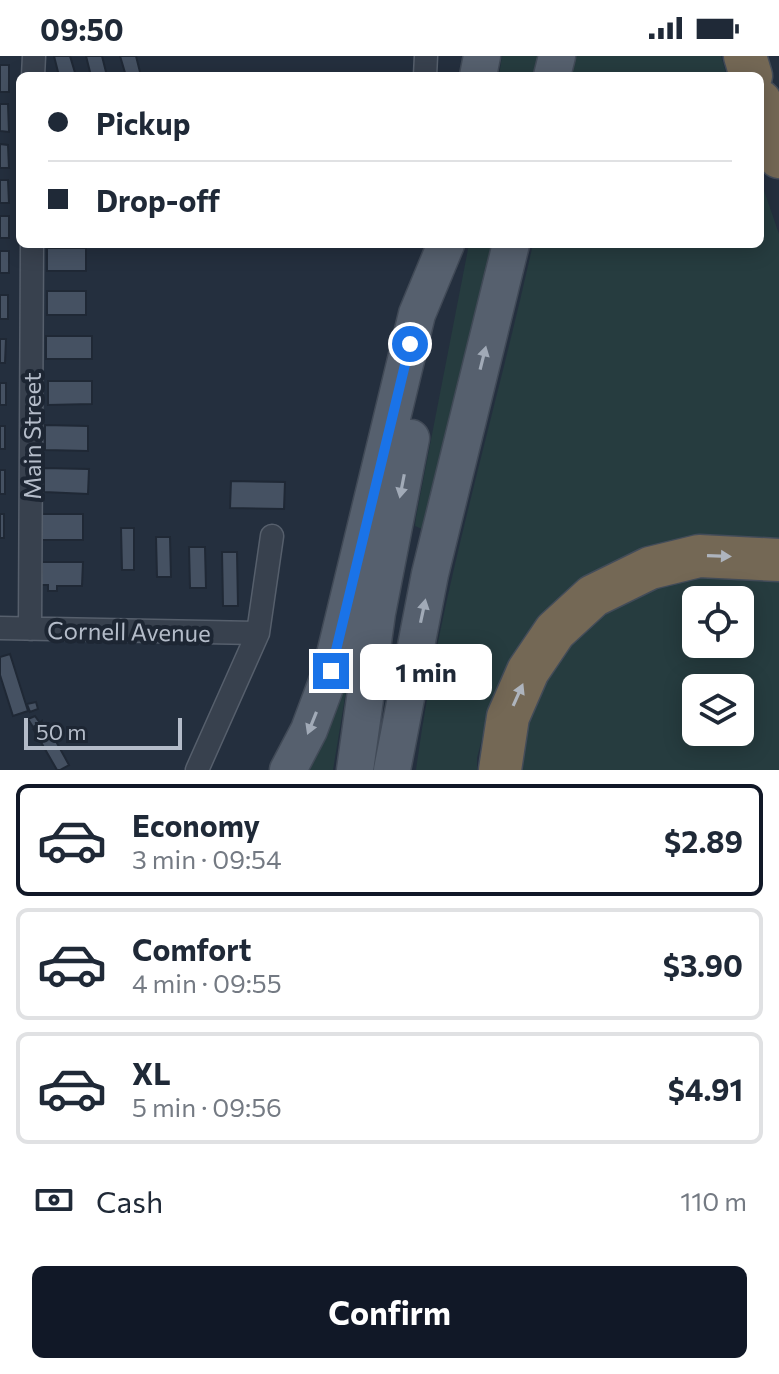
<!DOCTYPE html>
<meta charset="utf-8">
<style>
:root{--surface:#fff;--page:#f2f2f3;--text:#1f2937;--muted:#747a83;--line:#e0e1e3;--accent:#111827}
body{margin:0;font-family:Commissioner,sans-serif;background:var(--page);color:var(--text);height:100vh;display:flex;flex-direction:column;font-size:30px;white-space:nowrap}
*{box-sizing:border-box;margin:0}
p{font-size:26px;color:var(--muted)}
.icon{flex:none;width:44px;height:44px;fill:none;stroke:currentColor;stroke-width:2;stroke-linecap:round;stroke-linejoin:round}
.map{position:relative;height:714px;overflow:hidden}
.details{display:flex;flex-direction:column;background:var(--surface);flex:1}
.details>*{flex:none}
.banner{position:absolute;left:16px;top:16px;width:748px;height:176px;border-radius:12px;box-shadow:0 4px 20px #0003;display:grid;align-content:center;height:176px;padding:0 32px;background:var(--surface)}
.controls{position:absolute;left:682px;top:530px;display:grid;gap:16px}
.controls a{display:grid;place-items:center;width:72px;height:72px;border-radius:12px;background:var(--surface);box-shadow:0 4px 20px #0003;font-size:40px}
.scale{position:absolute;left:24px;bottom:20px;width:158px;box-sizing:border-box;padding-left:8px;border:4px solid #b4bcc9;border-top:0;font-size:22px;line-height:28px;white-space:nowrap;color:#b4bcc9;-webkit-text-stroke:6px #1d2633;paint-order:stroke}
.end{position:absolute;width:36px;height:36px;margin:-18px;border:10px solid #1a73e8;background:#fff;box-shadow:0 0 0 4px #fff}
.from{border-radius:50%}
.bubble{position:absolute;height:56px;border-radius:12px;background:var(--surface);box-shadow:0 4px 20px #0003;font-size:26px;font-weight:700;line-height:56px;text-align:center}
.banner b{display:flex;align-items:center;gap:28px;height:76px;font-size:30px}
.banner b+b{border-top:2px solid var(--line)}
.banner i{width:20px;height:20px;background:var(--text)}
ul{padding:14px 0 0;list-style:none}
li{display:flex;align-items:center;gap:24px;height:112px;margin:0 16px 12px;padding:0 16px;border:4px solid var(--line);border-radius:12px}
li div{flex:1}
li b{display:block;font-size:30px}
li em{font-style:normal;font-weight:700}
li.selected{border-color:var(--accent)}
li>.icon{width:72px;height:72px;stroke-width:1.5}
.pay{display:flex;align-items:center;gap:20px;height:88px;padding:0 32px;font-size:30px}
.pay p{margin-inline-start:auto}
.cta{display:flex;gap:16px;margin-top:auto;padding:16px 32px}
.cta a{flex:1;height:92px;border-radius:12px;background:var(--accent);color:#fff;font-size:32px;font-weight:700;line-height:92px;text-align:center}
.status{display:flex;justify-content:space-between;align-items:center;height:56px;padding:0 40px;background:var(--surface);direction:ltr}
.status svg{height:22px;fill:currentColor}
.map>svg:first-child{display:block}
.green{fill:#263c3f;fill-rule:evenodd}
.building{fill:#455162;stroke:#1f2835;stroke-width:2}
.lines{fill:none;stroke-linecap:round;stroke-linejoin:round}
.street-casing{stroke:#565f6c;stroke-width:25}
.primary-casing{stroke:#414a57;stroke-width:39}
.highway-casing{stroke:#434c59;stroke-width:45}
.street{stroke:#38414e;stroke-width:22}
.primary{stroke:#56606e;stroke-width:36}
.highway{stroke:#746855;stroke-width:42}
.oneway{fill:#a1aab7}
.oneway2{fill:#aeb4bd}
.route{stroke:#1a73e8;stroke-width:10}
.labels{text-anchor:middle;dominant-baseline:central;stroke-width:8;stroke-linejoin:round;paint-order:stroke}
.street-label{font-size:24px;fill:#b4bcc9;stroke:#1d2633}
</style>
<div class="status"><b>09:50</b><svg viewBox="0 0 49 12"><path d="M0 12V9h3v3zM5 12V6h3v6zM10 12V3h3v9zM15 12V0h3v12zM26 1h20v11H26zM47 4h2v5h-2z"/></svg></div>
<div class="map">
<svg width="779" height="714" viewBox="0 0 779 714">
<rect width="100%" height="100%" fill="#242f3e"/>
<path class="green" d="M 502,0 L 542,0 L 537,20 L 499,20 Z
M 574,0 L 721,0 L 727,20 L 570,20 Z
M 760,123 L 779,178 L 779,491 L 687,490 L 491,648 L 477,702 L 477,714 L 416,714 C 440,536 494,364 533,188 L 760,188 Z
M 469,188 L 493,188 L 422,473 L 415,470 L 416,461 Z
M 779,515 L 779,714 L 505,714 L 541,606 L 654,518 ZM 696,544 L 740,544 L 740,588 L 696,588 ZM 696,632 L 740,632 L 740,676 L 696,676 Z
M 363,533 L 333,714 L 296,714 Z"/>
<path class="building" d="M 54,0 L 70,0 L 76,20 L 59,20 Z
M 86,0 L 102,0 L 107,20 L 91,20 Z
M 120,0 L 136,0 L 141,20 L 126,20 Z
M 0,9 L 9,9 L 9,36 L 0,36 Z
M 0,48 L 8,48 L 9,76 L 0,75 Z
M 0,88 L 8,89 L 9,112 L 0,112 Z
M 0,124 L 8,124 L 9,147 L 0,147 Z
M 0,160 L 9,160 L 9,182 L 0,182 Z
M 47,192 L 86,192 L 86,215 L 47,215 Z
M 0,195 L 9,195 L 9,217 L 0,217 Z
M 47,235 L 86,235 L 86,259 L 47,259 Z
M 0,239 L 8,239 L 8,263 L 0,263 Z
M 46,280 L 92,280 L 92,303 L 46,303 Z
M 0,283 L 6,283 L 5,307 L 0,307 Z
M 48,325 L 92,325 L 92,348 L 48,349 Z
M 0,327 L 6,327 L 6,349 L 0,349 Z
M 45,369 L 88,370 L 88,395 L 45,394 Z
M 0,370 L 5,370 L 5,393 L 0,393 Z
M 44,412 L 89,413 L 88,438 L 44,436 Z
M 0,414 L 5,414 L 5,438 L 0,438 Z
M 231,425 L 285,426 L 284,453 L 230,452 Z
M 0,458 L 4,458 L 4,482 L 0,482 Z
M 42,458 L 83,458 L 83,484 L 42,484 Z
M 121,472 L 134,472 L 134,514 L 122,514 Z
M 156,481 L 170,481 L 171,521 L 157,521 Z
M 189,491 L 205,491 L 206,532 L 190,532 Z
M 222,496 L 237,496 L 238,550 L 223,550 Z
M 42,506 L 83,506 L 82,530 L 57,530 L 57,535 L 48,535 L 48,529 L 41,529 Z
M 10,598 L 28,655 L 13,660 L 0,619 L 0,601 Z
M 36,646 L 38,653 L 30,656 L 27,648 Z
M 35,660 L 40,667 L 33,671 L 28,663 Z
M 46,667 L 69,709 L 60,714 L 57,714 L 34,674 Z"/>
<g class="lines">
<defs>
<path id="street" d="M 33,20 L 34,0
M 425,20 L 426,0
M 0,572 L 258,577
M 30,573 L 32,188
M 197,714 L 258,577 L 272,480"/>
<path id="primary" d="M 478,20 L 482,0
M 552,20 L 557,0
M 288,714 L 309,674 L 331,615 L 417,258 L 446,188
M 355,714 L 377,557 L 411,382
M 392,714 L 430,518 L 511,188"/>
<path id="highway" d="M 745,0 L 751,20
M 760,45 L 779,101
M 500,714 L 508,661 L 528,615 L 555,575 L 593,540 L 650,512 L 699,500 L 779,504"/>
</defs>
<use href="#street" class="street-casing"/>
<use href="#primary" class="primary-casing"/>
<use href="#highway" class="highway-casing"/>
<use href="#street" class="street"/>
<use href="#primary" class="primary"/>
<use href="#highway" class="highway"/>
</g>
<defs><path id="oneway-solid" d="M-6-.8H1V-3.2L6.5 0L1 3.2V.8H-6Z" transform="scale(2)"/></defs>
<g class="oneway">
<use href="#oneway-solid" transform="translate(483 302) rotate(-76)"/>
<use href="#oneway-solid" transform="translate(402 430) rotate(101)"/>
<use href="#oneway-solid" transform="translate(423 555) rotate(-78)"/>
<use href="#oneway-solid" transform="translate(312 667) rotate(112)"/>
</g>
<g class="oneway2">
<use href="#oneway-solid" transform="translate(719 500) rotate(2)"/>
<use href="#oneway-solid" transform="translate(518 639) rotate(-66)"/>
</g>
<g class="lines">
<path class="route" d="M 331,615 L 410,288"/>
</g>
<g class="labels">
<g class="street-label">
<text transform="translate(31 380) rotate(-90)">Main Street</text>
<text transform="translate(129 575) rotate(1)">Cornell Avenue</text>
</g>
</g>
</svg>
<div class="controls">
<a><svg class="icon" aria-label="locate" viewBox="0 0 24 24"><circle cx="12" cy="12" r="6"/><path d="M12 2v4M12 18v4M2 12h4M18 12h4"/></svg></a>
<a><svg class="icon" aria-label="layers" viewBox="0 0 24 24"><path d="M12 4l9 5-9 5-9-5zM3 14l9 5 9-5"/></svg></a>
</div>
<div class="scale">50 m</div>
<i class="end from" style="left:410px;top:288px"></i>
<i class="end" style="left:331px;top:615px"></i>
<div class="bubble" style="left:360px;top:588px;width:132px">1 min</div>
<div class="banner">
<b><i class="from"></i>Pickup</b>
<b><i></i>Drop-off</b>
</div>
</div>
<section class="details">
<ul>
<li class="selected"><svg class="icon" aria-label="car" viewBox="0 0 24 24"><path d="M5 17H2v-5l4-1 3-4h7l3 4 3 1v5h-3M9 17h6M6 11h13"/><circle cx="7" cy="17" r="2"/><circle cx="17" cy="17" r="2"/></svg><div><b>Economy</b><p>3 min · 09:54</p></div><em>$2.89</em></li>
<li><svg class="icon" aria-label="car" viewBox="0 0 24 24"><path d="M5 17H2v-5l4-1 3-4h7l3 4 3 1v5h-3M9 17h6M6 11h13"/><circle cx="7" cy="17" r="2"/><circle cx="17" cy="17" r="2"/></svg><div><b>Comfort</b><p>4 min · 09:55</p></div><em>$3.90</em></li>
<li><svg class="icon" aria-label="car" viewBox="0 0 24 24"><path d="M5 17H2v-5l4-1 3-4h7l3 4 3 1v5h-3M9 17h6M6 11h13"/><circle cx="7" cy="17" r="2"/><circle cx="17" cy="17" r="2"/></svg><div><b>XL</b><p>5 min · 09:56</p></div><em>$4.91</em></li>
</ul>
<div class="pay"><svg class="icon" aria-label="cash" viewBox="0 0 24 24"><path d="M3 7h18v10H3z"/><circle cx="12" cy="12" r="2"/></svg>Cash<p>110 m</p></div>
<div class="cta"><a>Confirm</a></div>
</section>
